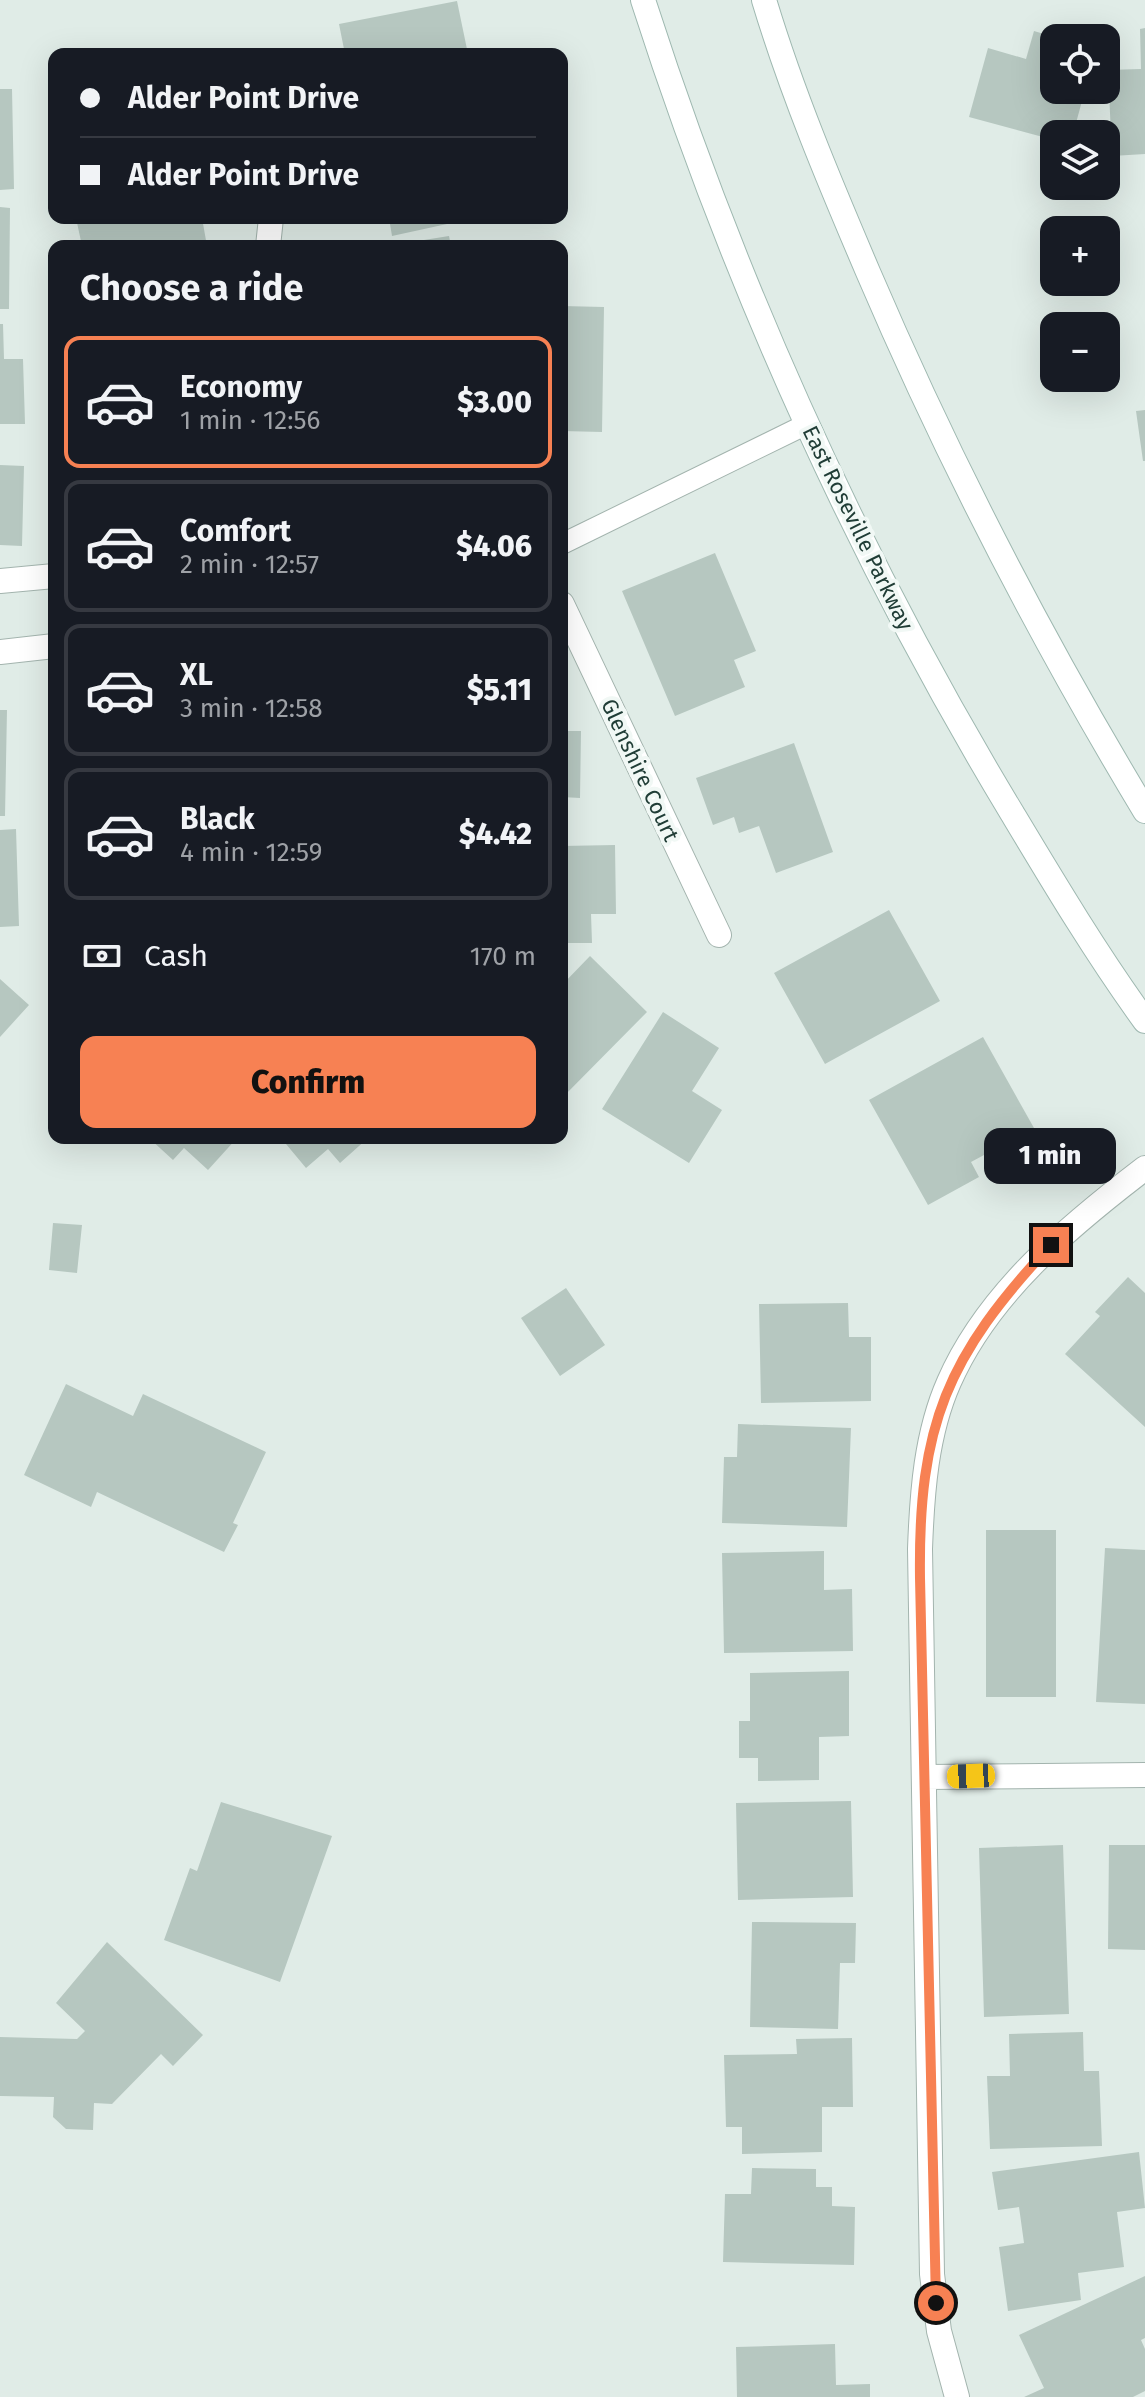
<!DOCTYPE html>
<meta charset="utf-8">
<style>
:root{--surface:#171b24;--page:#242831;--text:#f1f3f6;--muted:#9ea1a6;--line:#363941;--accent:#f78153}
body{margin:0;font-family:"Fira Sans",sans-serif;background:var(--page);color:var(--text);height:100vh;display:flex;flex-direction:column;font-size:30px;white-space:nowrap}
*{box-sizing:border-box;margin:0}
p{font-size:26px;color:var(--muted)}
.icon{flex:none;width:44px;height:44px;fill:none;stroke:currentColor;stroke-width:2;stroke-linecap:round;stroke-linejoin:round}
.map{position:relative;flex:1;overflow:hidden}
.details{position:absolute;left:48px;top:240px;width:520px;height:904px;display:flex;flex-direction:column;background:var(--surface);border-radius:16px;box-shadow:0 8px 32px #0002}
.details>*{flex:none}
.top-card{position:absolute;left:48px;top:48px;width:520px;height:176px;border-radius:16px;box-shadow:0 8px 32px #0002;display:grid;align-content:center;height:176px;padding:0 32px;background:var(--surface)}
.controls{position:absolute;left:1040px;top:24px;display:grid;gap:16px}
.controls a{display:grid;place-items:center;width:80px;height:80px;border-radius:16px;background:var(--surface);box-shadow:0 8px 32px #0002;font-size:40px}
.end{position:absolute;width:36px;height:36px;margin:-18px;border:10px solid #f78153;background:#111;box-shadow:0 0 0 4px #111}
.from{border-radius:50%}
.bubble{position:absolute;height:56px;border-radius:16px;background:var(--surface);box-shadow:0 8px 32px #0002;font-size:26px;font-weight:800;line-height:56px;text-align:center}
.car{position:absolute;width:24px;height:48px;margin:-24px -12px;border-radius:10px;box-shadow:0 0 6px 2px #0007;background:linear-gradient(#f5c518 24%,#345 0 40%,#f5c518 0 76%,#345 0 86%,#f5c518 0)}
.top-card b{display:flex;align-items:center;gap:28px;height:76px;font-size:30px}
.top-card b+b{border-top:2px solid var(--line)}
.top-card i{width:20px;height:20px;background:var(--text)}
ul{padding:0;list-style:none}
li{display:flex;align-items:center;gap:24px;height:132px;margin:0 16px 12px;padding:0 16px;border:4px solid var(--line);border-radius:16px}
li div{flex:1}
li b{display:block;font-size:30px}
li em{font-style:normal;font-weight:800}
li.active{border-color:var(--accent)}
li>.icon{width:72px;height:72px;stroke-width:1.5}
h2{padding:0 32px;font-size:36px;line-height:96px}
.pay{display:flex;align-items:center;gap:20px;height:88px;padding:0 32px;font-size:30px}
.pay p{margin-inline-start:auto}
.cta{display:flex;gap:16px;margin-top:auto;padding:16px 32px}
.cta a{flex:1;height:92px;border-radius:16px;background:var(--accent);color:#111;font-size:32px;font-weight:800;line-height:92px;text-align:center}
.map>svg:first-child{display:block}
.building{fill:#b6c7c0}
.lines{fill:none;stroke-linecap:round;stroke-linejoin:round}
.lane-casing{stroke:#a3b4ae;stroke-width:22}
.street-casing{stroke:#a3b4ae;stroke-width:26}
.secondary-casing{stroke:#9eb8b0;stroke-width:26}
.lane{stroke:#fff;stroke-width:20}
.street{stroke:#fff;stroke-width:24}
.secondary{stroke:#fff;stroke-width:24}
.route{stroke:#f78153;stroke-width:10}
.labels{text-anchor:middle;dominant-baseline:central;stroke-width:8;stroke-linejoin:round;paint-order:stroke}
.street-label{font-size:22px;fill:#203d36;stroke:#f1f8f5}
</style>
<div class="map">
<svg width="1145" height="2397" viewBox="0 0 1145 2397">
<rect width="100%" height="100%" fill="#e0ece7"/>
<path class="building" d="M 457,1 L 468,54 L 345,54 L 339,24 Z
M 1145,28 L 1145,154 L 1112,156 L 1108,70 L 1141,69 L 1140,29 Z
M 1034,31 L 1054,37 L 1054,90 L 1085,90 L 1073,134 L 1054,134 L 1054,140 L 969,117 L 988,48 L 1026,59 Z
M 0,89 L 12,89 L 14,189 L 0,190 Z
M 0,207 L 10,208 L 9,309 L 0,309 Z
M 76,218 L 202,218 L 207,246 L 82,246 Z
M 389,218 L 470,218 L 470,219 L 392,236 Z
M 449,236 L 451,246 L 399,246 L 399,244 Z
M 562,306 L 604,307 L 602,432 L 562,431 Z
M 0,324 L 3,324 L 4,359 L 23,359 L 25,424 L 0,424 Z
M 1145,410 L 1145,461 L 1143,461 L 1136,411 Z
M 0,465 L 24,466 L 22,546 L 0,545 Z
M 715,553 L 756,651 L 734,660 L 745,687 L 675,716 L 622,591 Z
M 0,710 L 7,710 L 5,816 L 0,816 Z
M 562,731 L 581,731 L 580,798 L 562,797 Z
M 794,743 L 833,852 L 776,873 L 759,826 L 739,833 L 734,817 L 713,825 L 696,778 Z
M 16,829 L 19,926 L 0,927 L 0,830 Z
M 615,845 L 616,914 L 591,914 L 592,943 L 562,943 L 562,846 Z
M 889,910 L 940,1001 L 825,1064 L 774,973 Z
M 590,956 L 647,1012 L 562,1098 L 562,985 Z
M 0,979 L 29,1005 L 0,1037 Z
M 663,1012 L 719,1048 L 692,1091 L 722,1110 L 689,1163 L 602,1109 Z
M 983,1037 L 1034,1128 L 971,1162 L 979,1177 L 928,1205 L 869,1100 Z
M 149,1138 L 237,1138 L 208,1170 L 184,1148 L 173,1160 Z
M 281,1138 L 368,1138 L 340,1163 L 328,1149 L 306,1168 Z
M 53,1223 L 82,1225 L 77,1273 L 49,1270 Z
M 1128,1277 L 1145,1293 L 1145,1427 L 1065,1354 L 1100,1316 L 1095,1312 Z
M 566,1288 L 605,1345 L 560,1376 L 521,1318 Z
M 848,1303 L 849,1337 L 871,1337 L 871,1401 L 761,1403 L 759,1304 Z
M 66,1384 L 133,1416 L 143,1394 L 266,1452 L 233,1523 L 238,1525 L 224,1552 L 97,1492 L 91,1507 L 24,1475 Z
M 738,1424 L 851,1428 L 847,1527 L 722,1523 L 724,1457 L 737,1457 Z
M 986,1530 L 1056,1530 L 1056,1697 L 986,1697 Z
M 1105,1548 L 1145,1550 L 1145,1704 L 1096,1702 Z
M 824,1551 L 824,1590 L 852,1589 L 853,1651 L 724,1653 L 722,1553 Z
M 849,1671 L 849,1736 L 819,1737 L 819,1780 L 758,1781 L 758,1758 L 739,1758 L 739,1721 L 750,1721 L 750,1673 Z
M 851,1801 L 853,1897 L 738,1900 L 736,1803 Z
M 221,1802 L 332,1836 L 280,1982 L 164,1940 L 190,1868 L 197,1871 Z
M 1063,1845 L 1069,2014 L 984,2017 L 979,1848 Z
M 1109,1845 L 1145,1845 L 1145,1950 L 1108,1949 Z
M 752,1922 L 856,1923 L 855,1963 L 840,1963 L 838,2029 L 750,2027 Z
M 107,1942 L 203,2035 L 173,2066 L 161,2054 L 112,2104 L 94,2103 L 93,2130 L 66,2129 L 53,2117 L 54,2097 L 0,2096 L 0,2037 L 77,2039 L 85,2031 L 56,2003 Z
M 1083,2032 L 1084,2071 L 1099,2071 L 1102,2146 L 990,2149 L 987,2076 L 1010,2076 L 1009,2034 Z
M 852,2038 L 853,2107 L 822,2107 L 822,2152 L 742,2154 L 742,2127 L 726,2127 L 724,2055 L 797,2054 L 796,2039 Z
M 1139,2152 L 1145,2208 L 1117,2212 L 1124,2267 L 1078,2273 L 1081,2300 L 1008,2311 L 999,2247 L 1024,2243 L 1019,2207 L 998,2210 L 992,2172 Z
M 752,2168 L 816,2169 L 816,2187 L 832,2187 L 832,2206 L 855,2207 L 854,2265 L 723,2262 L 725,2194 L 751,2194 Z
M 1145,2276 L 1145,2338 L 1141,2340 L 1145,2349 L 1145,2391 L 1133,2397 L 1024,2397 L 1044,2388 L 1019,2335 Z
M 835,2344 L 836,2385 L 870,2384 L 870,2397 L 737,2397 L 736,2347 Z"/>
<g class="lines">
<defs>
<path id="lane" d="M 562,544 L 807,424"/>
<path id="street" d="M 268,246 L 271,218
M 0,581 L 54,576
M 562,604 L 719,935
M 0,652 L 54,646
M 924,1777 L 1145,1775
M 957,2397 L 939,2331 L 932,2274 L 920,1549 C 922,1493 926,1434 949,1382 C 988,1293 1069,1226 1145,1168"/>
<path id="secondary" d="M 643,0 C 734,283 858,558 1012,813 C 1054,883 1097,955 1145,1021
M 764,0 C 792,93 830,183 868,272 C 948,459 1040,637 1145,811"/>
</defs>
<use href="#lane" class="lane-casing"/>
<use href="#street" class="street-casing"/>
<use href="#secondary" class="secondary-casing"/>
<use href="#lane" class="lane"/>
<use href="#street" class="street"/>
<use href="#secondary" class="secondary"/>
</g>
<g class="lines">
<path class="route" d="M 936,2303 L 920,1578 C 918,1425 947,1356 1051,1245"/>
</g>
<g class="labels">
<g class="street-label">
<text transform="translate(858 528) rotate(64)">East Roseville Parkway</text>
<text transform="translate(640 770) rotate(65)">Glenshire Court</text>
</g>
</g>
</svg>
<div class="controls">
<a><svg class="icon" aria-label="locate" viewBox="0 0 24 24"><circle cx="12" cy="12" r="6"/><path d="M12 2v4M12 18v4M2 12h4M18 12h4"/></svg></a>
<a><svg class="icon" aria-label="layers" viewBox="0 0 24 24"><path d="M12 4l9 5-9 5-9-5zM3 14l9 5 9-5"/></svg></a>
<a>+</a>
<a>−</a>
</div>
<i class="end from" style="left:936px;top:2303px"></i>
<i class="end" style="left:1051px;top:1245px"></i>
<div class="bubble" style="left:984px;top:1128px;width:132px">1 min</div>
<i class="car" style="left:971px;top:1776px;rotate:268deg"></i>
<div class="top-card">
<b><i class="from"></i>Alder Point Drive</b>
<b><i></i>Alder Point Drive</b>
</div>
<section class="details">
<h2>Choose a ride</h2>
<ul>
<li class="active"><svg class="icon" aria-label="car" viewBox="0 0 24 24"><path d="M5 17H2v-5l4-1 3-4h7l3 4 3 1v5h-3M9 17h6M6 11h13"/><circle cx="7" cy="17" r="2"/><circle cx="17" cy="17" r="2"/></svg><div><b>Economy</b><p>1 min · 12:56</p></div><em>$3.00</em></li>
<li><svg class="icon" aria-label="car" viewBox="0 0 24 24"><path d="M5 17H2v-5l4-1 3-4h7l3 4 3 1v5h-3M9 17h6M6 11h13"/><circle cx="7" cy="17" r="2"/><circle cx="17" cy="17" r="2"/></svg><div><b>Comfort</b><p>2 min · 12:57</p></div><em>$4.06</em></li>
<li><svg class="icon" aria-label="car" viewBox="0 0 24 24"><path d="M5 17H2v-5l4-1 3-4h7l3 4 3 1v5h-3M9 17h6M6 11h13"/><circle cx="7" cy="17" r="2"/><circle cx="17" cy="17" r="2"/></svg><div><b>XL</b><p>3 min · 12:58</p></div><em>$5.11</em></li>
<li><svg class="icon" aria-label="car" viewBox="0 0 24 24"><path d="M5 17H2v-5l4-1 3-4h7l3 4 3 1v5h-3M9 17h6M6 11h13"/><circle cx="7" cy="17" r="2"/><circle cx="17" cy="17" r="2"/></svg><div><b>Black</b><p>4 min · 12:59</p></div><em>$4.42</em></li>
</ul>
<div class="pay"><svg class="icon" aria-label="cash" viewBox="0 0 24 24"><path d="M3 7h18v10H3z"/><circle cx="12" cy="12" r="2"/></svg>Cash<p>170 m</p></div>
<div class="cta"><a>Confirm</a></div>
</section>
</div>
